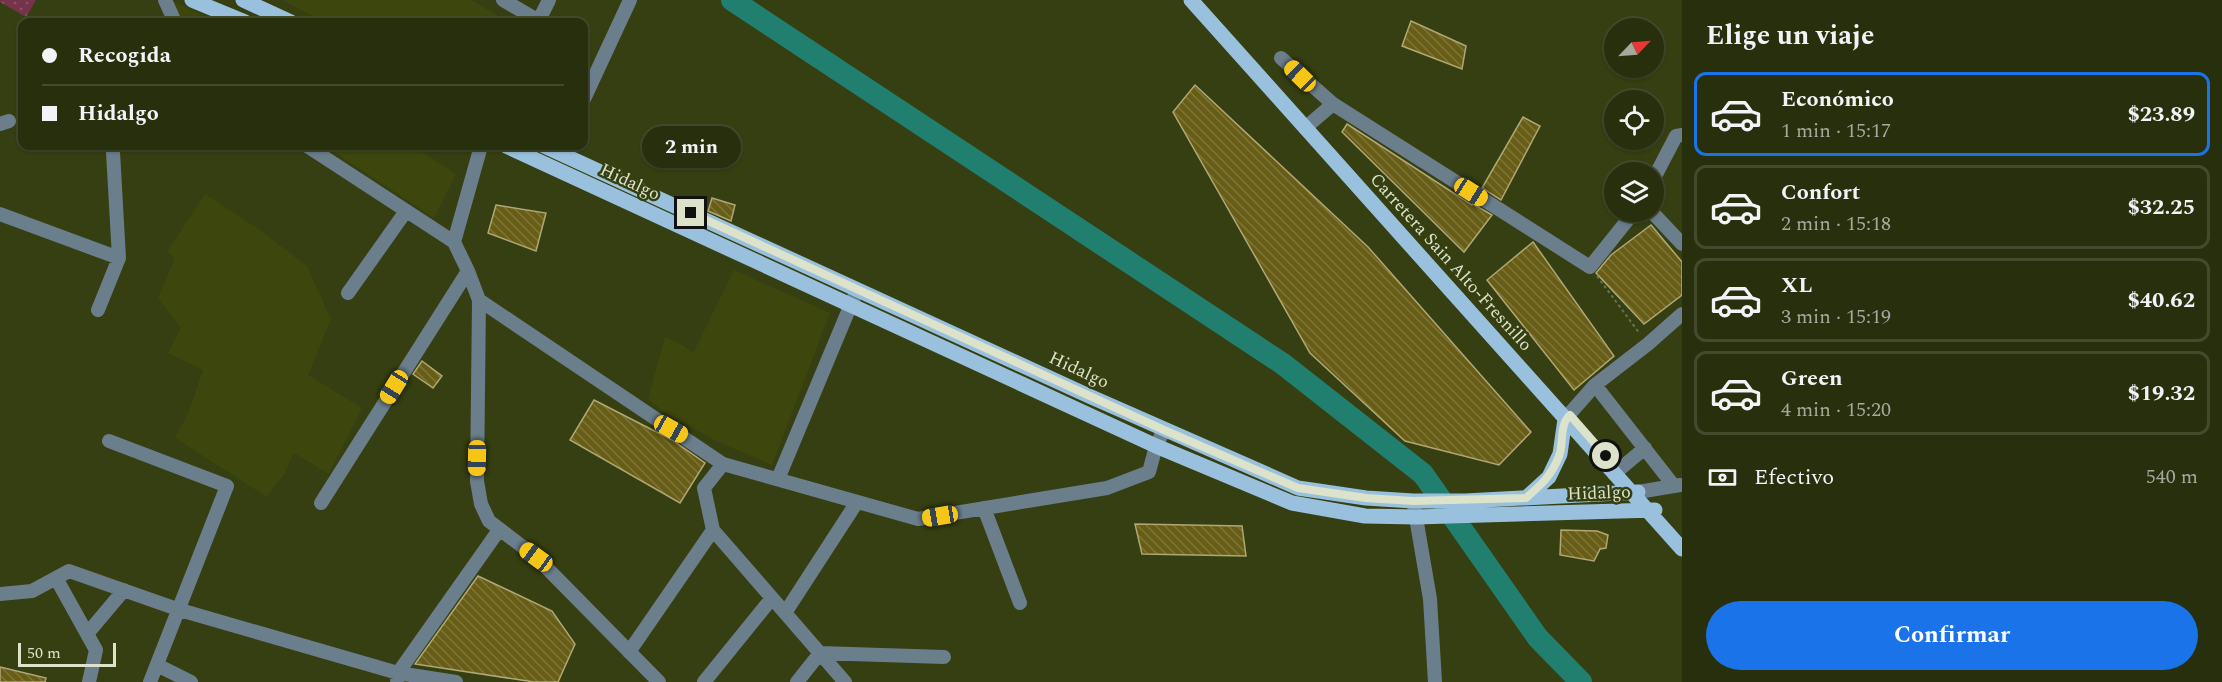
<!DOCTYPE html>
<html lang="es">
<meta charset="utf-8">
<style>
:root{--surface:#282f0d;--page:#343b1b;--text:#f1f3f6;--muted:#a5a99d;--line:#444a2e;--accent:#1a73e8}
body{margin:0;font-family:Spectral,serif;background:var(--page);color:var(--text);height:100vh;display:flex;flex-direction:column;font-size:22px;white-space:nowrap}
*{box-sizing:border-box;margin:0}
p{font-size:20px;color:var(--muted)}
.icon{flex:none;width:33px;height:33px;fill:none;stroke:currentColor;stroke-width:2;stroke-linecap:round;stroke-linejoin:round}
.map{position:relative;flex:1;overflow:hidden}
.panel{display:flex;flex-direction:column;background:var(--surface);width:540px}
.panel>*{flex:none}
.guide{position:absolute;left:18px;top:18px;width:570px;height:132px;border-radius:12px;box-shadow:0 2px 4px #0004,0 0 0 2px var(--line);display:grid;align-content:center;height:132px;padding:0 24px;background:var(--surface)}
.needle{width:39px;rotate:65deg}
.buttons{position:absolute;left:1604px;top:18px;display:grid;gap:12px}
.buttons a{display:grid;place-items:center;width:60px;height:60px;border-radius:50%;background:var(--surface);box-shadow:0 2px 4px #0004,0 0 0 2px var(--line);font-size:30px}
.scale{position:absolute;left:18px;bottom:15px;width:98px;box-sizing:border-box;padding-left:6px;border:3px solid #dce3ca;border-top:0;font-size:16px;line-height:21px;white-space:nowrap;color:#dce3ca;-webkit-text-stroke:4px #363f11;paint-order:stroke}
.end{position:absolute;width:27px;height:27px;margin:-14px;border:8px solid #dce3ca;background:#111;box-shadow:0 0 0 3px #111}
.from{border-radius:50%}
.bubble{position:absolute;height:42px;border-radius:21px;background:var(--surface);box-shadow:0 2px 4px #0004,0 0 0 2px var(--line);font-size:20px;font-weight:700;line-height:42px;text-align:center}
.car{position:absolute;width:18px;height:36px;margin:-18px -9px;border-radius:8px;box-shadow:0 0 4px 2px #0007;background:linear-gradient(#f5c518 24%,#345 0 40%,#f5c518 0 76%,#345 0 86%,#f5c518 0)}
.guide b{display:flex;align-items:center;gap:21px;height:57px;font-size:22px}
.guide b+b{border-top:2px solid var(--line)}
.guide i{width:15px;height:15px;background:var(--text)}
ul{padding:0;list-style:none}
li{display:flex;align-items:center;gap:18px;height:84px;margin:0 12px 9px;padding:0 12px;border:3px solid var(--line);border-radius:12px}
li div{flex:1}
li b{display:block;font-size:22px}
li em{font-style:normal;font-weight:700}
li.on{border-color:var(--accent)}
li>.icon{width:54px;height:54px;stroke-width:1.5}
h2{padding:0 24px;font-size:27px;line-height:72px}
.pay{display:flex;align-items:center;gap:15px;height:66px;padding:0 24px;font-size:22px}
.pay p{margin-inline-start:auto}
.cta{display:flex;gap:12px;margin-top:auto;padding:12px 24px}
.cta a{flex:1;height:69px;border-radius:36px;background:var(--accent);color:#fff;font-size:24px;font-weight:700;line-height:69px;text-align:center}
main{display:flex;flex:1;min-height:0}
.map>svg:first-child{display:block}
.built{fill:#3c460d}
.park{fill:url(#park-dots)}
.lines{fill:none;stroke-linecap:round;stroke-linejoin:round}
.river{stroke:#207f6f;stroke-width:22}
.building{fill:url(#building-back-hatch);stroke:#b0a775;stroke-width:1.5}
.path{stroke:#6a724b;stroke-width:2;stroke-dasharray:3 3;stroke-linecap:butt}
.minor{stroke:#6b7e8c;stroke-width:14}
.major{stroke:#99c1dd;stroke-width:15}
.route{stroke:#dce3ca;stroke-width:8}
.labels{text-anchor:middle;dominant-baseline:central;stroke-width:5;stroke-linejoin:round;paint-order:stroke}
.street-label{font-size:18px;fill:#dce3ca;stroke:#363f11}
</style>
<main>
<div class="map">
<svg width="1682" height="682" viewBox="0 0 1682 682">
<defs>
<pattern id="park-dots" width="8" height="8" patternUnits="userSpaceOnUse" patternTransform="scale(1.5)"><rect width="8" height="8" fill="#75344b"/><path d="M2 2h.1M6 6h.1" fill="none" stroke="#885164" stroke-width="1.8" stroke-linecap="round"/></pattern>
<pattern id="building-back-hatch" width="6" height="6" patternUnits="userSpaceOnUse" patternTransform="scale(1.5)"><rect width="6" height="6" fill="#685d16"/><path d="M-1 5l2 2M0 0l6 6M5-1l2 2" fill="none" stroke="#7d7437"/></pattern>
</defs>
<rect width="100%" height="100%" fill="#363f11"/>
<path class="built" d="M 171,0 L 217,22 L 182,22 Z
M 282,0 L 471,0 L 509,22 L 324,22 Z
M 325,146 L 412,146 L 456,174 L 434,218 Z
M 205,194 L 257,228 L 307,266 L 331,319 L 308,375 L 362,408 L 329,474 L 294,453 L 285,473 L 267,497 L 175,438 L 189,411 L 203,370 L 168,353 L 181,328 L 158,298 L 175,258 L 167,252 Z
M 734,270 L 830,313 L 772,465 L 718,442 L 666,414 L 648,399 L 665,337 L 684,346 L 693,353 Z"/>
<path class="park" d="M 0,0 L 36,0 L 26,17 L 0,2 Z"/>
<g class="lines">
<path class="river" d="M 732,0 L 1283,364 L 1423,474 L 1538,638 L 1581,682"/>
</g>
<path class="building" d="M 1411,21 L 1466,46 L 1462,69 L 1402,46 Z
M 1195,85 L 1368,247 L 1531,432 L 1499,465 L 1405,441 L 1310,353 L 1173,112 Z
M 1523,117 L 1540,126 L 1501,200 L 1482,188 Z
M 1347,124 L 1472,205 L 1473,204 L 1492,215 L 1464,252 L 1342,132 Z
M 712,198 L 735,205 L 731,221 L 708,211 Z
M 496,205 L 546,213 L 536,251 L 488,233 Z
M 1651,225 L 1682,262 L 1682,295 L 1644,324 L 1596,273 L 1611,255 Z
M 1533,242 L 1614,356 L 1574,390 L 1487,280 Z
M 422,361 L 442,376 L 433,388 L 413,374 Z
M 594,400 L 672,440 L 705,463 L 680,503 L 570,440 Z
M 1135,524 L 1242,526 L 1246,556 L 1142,554 Z
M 1561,530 L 1597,531 L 1608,535 L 1606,548 L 1600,549 L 1594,561 L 1560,555 Z
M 478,576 L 552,611 L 575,644 L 558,682 L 534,682 L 415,664 Z
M 0,667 L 46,678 L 45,682 L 0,682 Z"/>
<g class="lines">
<path class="path" d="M 1597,276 L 1640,334"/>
<path class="minor" d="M 165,0 L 175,22
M 503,0 L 539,21
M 538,22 L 549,0
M 1281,58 L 1333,104 L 1590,267 L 1634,212
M 584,99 L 630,0
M 0,124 L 9,121
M 1305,128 L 1333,104
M 307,146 L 454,242 L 468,271 L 479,300 L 477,481 L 481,504 L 489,521 L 536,557 L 659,682
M 1653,180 L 1676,136 L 1682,135
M 1652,212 L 1682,244
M 0,214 L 119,258
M 454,242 L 481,146
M 348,293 L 406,211
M 479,300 L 723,464 L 918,519 L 1107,488 L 1149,472 L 1156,446 L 1164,430
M 98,310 L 119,258 L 113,152
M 1595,385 L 1674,486
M 1565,419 L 1595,385 L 1648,344 L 1682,314
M 109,441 L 227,486 L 150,682
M 723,464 L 704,488 L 713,530 L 845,682
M 1614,474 L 1645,448
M 778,479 L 857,290
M 1638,492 L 1680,485
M 321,503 L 468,271
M 1414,506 L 1430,599 L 1435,682
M 984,508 L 1020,603
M 56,578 L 96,650 L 89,682
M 0,594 L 32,591 L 69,571 L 180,610 L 398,673 L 456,682
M 785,613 L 857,502
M 87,634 L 124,590
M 629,652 L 713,530
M 157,665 L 191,682
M 397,680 L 398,673 L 499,530
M 704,682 L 772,598
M 797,682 L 820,653 L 944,657"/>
<path class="major" d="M 192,0 L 245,22
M 243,0 L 291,22
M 1191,0 L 1682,549
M 506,146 L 1156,446 L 1292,503 L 1365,516 L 1416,517 L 1655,510
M 544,146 L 1089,396 L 1298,488 L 1366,498 L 1413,501 L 1465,501 L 1638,492
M 1526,498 L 1549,477 L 1560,454 L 1565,419"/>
</g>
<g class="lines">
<path class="route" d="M 691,213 L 1164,430 L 1298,488 L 1366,498 L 1413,501 L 1526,498 C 1541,485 1552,475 1559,456 C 1564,444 1559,424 1570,415 L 1606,456"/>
</g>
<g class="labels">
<g class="street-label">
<text transform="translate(630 182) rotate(25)">Hidalgo</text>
<text transform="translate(1451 262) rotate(48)">Carretera Sain Alto-Fresnillo</text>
<text transform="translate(1079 370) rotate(25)">Hidalgo</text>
<text transform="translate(1599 493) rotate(-2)">Hidalgo</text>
</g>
</g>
</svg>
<div class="buttons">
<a><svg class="needle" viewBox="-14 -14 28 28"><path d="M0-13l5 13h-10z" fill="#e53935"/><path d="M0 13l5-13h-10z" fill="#a5a99d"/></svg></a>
<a><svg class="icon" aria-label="locate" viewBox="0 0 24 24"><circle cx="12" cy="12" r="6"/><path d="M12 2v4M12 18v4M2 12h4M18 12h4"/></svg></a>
<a><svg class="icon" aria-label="layers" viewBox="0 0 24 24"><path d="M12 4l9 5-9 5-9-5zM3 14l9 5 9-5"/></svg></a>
</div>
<div class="scale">50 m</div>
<i class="end from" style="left:1606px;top:456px"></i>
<i class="end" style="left:691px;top:213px"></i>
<div class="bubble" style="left:642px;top:126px;width:99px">2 min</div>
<i class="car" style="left:1300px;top:76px;rotate:314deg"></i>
<i class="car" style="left:1471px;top:192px;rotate:122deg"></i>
<i class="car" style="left:394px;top:387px;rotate:212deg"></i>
<i class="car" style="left:671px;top:429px;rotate:119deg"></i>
<i class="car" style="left:477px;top:458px;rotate:181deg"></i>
<i class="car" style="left:940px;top:516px;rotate:261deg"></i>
<i class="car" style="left:536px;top:557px;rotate:306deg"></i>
<div class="guide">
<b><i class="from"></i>Recogida</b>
<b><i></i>Hidalgo</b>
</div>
</div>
<section class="panel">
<h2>Elige un viaje</h2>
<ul>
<li class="on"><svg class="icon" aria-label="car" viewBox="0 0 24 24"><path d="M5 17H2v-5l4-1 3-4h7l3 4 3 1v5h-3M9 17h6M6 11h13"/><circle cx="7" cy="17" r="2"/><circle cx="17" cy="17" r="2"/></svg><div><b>Económico</b><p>1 min · 15:17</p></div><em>$23.89</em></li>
<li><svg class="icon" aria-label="car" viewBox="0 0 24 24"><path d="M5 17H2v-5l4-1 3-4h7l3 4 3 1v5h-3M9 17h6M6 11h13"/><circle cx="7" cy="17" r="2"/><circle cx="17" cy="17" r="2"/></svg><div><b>Confort</b><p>2 min · 15:18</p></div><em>$32.25</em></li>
<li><svg class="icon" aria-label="car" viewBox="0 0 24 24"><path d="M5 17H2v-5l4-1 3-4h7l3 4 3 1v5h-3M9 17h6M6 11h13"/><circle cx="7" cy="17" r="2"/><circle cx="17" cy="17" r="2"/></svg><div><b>XL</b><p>3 min · 15:19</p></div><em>$40.62</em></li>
<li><svg class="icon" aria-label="car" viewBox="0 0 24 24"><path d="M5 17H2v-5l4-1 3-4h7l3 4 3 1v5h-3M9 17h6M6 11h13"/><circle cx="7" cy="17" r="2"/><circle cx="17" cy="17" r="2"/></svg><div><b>Green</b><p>4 min · 15:20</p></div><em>$19.32</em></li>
</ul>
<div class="pay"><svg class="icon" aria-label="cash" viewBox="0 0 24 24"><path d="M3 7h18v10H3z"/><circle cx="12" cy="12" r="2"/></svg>Efectivo<p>540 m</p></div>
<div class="cta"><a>Confirmar</a></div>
</section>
</main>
